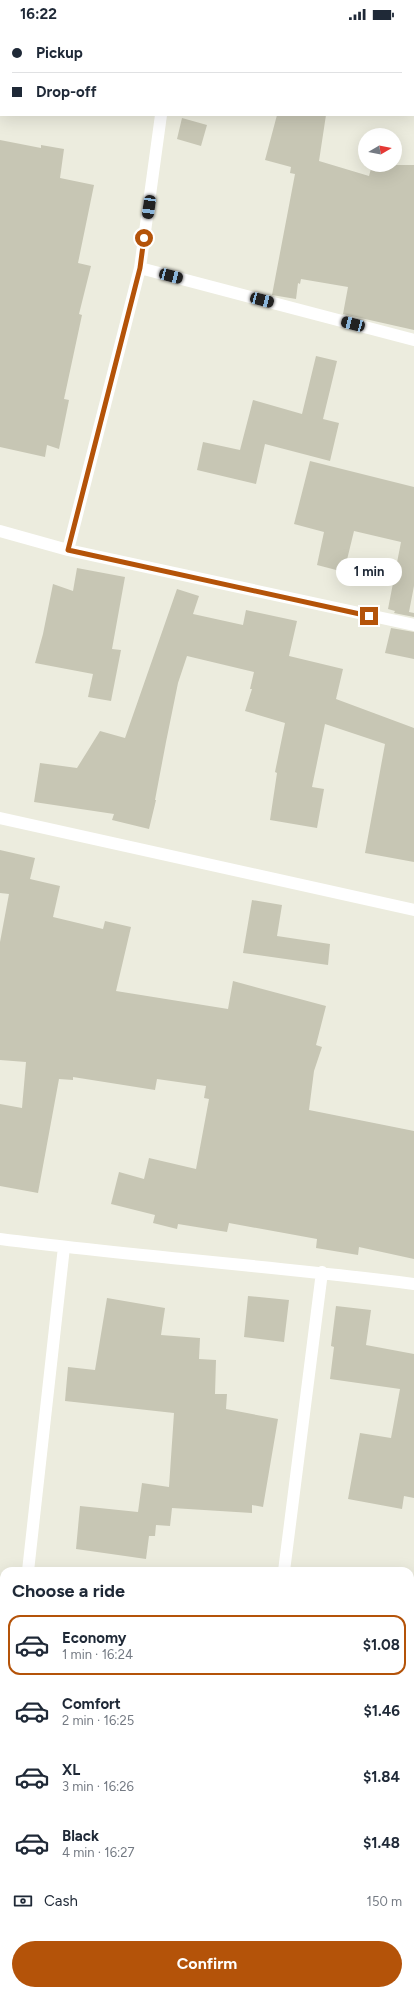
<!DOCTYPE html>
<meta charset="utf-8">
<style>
:root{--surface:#fff;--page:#f6f6f7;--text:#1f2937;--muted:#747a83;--line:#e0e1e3;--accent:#b45309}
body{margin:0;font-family:Figtree,sans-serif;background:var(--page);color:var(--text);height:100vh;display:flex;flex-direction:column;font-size:15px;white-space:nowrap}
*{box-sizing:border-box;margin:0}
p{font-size:13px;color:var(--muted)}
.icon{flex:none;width:22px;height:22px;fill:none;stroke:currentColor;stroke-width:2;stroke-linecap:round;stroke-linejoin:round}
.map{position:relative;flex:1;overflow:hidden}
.details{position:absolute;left:0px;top:1539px;width:414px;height:428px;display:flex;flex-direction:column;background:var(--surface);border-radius:12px 12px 0 0;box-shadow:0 4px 16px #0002}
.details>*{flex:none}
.banner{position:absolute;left:0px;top:0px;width:414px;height:88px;box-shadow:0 4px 16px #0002;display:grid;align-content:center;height:88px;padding:0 12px;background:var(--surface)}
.needle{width:26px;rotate:80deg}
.buttons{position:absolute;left:358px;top:100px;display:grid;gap:8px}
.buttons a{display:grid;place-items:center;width:44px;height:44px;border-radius:50%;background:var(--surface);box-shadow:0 4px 16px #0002;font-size:20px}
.end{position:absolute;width:18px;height:18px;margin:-9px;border:5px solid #b45309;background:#fff;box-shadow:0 0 0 2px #fff}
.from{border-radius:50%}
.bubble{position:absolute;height:28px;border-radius:14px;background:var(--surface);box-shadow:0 4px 16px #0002;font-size:13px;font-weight:700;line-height:28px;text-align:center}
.car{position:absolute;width:12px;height:24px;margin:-12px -6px;border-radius:5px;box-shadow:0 0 3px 1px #0007;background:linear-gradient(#222 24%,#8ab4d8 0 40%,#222 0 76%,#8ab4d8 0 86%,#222 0)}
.banner b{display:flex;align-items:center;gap:14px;height:38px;font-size:15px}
.banner b+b{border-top:1px solid var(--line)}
.banner i{width:10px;height:10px;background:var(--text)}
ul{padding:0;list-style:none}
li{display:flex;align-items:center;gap:12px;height:60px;margin:0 8px 6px;padding:0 4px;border:2px solid transparent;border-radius:12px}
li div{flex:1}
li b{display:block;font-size:15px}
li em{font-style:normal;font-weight:700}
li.on{border-color:var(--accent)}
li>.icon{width:36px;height:36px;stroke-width:1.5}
h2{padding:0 12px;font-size:18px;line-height:48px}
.pay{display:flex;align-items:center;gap:10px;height:44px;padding:0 12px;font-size:15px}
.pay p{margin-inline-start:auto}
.action{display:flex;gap:8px;margin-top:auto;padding:8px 12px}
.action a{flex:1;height:46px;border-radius:24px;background:var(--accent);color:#fff;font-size:16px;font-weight:700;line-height:46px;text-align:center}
.status{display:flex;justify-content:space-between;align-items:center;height:28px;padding:0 20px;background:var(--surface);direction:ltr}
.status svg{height:11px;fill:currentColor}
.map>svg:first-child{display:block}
.building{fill:#c7c6b4}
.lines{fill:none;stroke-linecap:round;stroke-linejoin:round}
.minor{stroke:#fff;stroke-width:12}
.route{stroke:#b45309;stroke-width:5}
</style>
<div class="status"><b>16:22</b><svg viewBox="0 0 49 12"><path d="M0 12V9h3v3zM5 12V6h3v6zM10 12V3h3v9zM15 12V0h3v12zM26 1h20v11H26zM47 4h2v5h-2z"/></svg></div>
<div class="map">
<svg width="414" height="1967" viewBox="0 0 414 1967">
<rect width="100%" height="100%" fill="#ececde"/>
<path class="building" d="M 277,87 L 326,87 L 319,133 L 369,148 L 372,137 L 414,137 L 414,302 L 343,286 L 348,259 L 301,251 L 300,256 L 298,255 L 296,271 L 272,267 L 295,146 L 290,145 L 291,139 L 265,132 Z
M 182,90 L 207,97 L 201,118 L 177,111 Z
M 0,112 L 41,120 L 41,117 L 64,121 L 60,150 L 94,157 L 78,235 L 91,238 L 79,286 L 82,287 L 64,371 L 69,372 L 59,421 L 47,417 L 45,429 L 0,419 Z
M 316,328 L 337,333 L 323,391 L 339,395 L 330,433 L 265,416 L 256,456 L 197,442 L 203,414 L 240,422 L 253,372 L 302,386 Z
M 310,433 L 414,459 L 414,558 L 409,584 L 414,585 L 414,589 L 394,585 L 395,583 L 388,581 L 401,514 L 354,503 L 344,544 L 317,537 L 324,504 L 294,496 Z
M 77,540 L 125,549 L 112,621 L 121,622 L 111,673 L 88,669 L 93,646 L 35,635 L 43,606 L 53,556 L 73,563 Z
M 177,561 L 199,568 L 193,586 L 243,597 L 246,582 L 297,593 L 289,628 L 343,641 L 336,671 L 414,700 L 414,834 L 365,825 L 385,716 L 325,696 L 312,759 L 324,761 L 317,800 L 270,792 L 277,745 L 275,744 L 285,695 L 245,683 L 252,661 L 250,661 L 254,644 L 187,628 L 178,655 L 166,714 L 155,772 L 156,772 L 149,801 L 112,792 L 114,786 L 34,774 L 40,735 L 77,740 L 100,703 L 125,710 Z
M 391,600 L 414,604 L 414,631 L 385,625 Z
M 0,822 L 35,830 L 30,851 L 60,858 L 53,889 L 103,901 L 105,893 L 131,899 L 116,963 L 228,981 L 233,953 L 326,978 L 316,1017 L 322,1019 L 314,1043 L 309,1082 L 414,1103 L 414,1231 L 359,1219 L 358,1227 L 316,1220 L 317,1211 L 229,1195 L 227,1204 L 178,1196 L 177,1201 L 153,1195 L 155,1187 L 111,1176 L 119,1144 L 144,1151 L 149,1130 L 196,1141 L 209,1071 L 204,1070 L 206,1058 L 157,1051 L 155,1062 L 73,1049 L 73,1052 L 59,1051 L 38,1165 L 0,1158 L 0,1076 L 22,1080 L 26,1034 L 0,1032 L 0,914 L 9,866 L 0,865 Z
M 252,872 L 282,877 L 277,908 L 330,916 L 328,937 L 243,925 Z
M 248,1268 L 289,1272 L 284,1314 L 244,1309 Z
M 107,1270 L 165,1280 L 161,1307 L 200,1310 L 199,1331 L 216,1332 L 215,1366 L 227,1366 L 226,1381 L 278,1391 L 263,1479 L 252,1477 L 252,1485 L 172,1480 L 170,1498 L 156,1497 L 155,1508 L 149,1508 L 146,1531 L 76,1521 L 80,1478 L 138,1484 L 142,1455 L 169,1459 L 174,1385 L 65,1373 L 68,1339 L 95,1342 Z
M 336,1278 L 371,1282 L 366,1317 L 414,1326 L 414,1470 L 404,1468 L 402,1481 L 348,1471 L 360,1405 L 391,1410 L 400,1361 L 330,1351 L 334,1319 L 331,1318 Z"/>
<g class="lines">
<path class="minor" d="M 327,0 L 331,1
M 173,1 L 173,0
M 0,13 L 1,8
M 413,21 L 414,21
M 140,240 L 414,312
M 0,503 L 68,522 L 414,597
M 68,522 L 140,240 L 161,87
M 0,790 L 414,882
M 0,1211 C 138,1229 276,1238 414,1256
M 28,1543 L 64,1219
M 284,1543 L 322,1244
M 0,1799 L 4,1763
M 232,1967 L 232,1963"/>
</g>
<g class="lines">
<path class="route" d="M 144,210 L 140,240 L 68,522 L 369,588"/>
</g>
</svg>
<div class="buttons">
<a><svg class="needle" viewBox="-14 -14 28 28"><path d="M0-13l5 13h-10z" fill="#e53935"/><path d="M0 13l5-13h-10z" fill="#747a83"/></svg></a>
</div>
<i class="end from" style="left:144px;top:210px"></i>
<i class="end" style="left:369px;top:588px"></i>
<div class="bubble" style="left:336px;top:530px;width:66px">1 min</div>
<i class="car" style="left:149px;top:179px;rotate:188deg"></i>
<i class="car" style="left:171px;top:248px;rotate:105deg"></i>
<i class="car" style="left:262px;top:272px;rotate:105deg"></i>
<i class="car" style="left:353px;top:296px;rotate:285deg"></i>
<div class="banner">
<b><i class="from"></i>Pickup</b>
<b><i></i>Drop-off</b>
</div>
<section class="details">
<h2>Choose a ride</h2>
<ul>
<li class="on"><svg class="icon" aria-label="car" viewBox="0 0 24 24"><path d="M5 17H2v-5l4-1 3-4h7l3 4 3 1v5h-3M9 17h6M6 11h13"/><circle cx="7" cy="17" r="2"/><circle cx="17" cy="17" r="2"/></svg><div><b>Economy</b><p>1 min · 16:24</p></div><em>$1.08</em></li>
<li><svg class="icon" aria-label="car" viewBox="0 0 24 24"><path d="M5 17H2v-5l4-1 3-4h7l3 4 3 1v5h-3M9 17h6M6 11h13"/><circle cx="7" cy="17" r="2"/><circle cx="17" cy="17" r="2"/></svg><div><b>Comfort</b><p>2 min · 16:25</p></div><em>$1.46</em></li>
<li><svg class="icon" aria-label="car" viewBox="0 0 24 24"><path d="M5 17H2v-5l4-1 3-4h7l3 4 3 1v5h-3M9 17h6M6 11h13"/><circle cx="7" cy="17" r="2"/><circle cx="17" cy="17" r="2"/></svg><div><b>XL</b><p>3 min · 16:26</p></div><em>$1.84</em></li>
<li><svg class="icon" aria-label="car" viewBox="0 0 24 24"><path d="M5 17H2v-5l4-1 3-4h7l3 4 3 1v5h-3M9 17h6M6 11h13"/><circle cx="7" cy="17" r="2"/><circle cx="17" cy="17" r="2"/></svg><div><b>Black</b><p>4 min · 16:27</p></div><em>$1.48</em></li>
</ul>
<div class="pay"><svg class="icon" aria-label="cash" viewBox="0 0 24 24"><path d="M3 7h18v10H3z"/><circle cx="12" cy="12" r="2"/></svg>Cash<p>150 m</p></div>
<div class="action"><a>Confirm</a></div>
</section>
</div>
